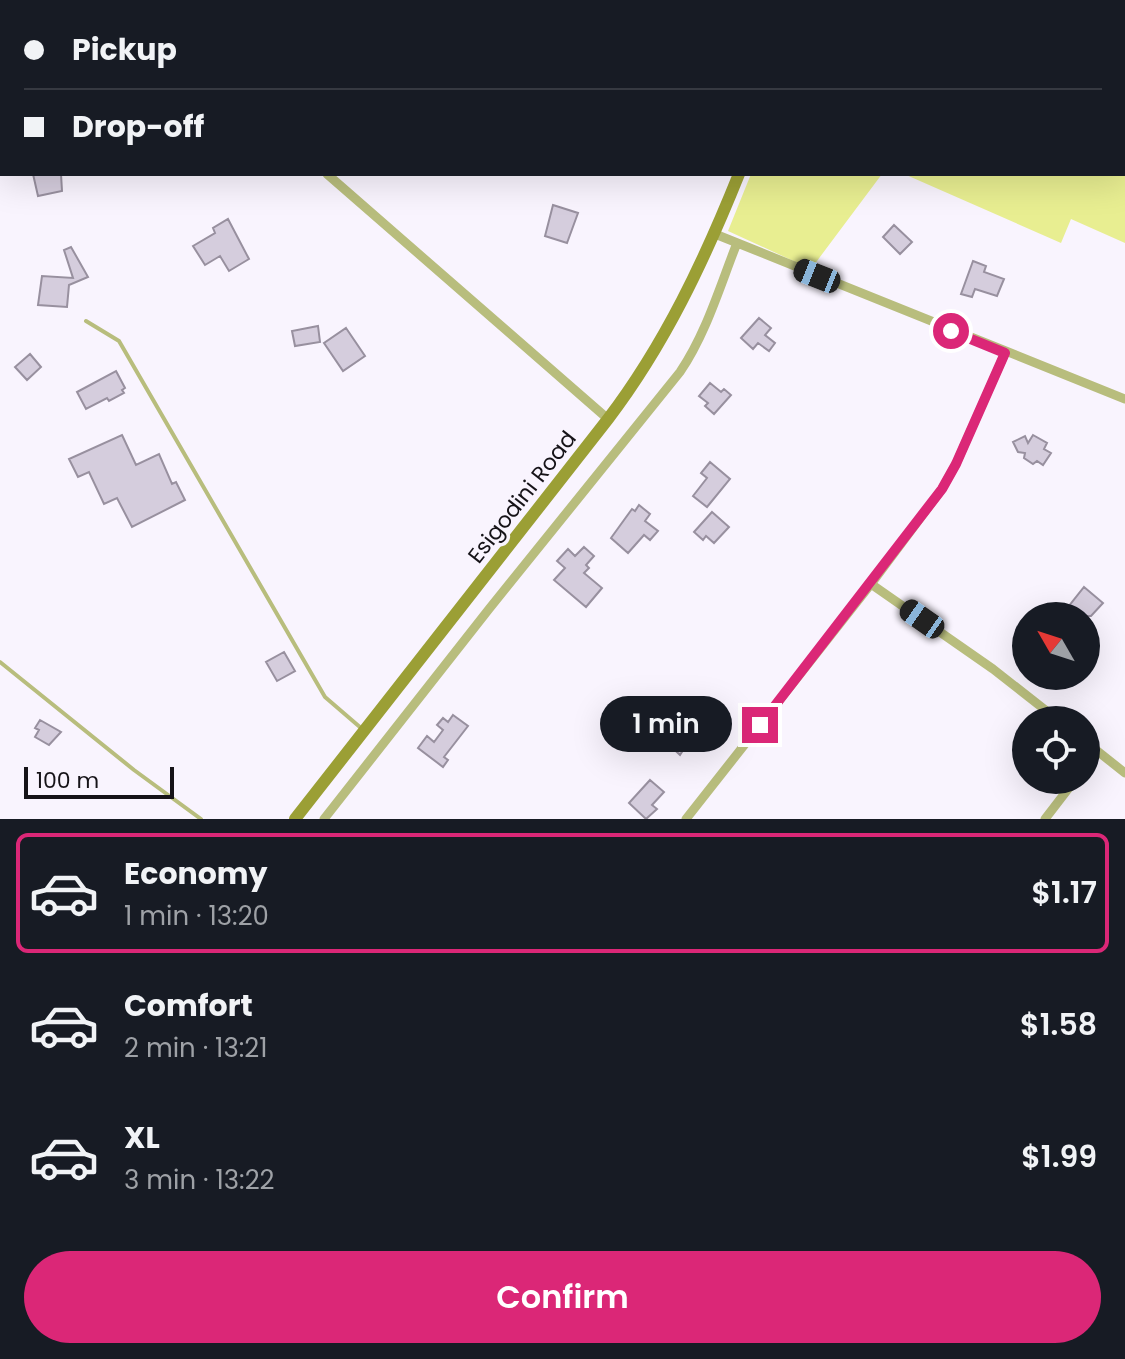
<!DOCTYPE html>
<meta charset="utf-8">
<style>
:root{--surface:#171b24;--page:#20242c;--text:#f1f3f6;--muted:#9ea1a6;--line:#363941;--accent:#db2777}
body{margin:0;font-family:Poppins,sans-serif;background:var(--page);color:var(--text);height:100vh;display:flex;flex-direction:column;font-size:30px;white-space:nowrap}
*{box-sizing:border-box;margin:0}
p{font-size:26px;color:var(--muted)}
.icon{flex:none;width:44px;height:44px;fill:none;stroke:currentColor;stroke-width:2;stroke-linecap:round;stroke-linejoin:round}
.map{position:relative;height:819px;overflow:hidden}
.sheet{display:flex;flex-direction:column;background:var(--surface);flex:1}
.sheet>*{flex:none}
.hud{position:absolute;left:0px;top:0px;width:1126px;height:176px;box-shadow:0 8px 32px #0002;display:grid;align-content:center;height:176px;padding:0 24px;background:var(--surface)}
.needle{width:52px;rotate:309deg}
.fabs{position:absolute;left:1012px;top:602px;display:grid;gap:16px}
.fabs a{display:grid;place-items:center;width:88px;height:88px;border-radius:50%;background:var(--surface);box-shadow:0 8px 32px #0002;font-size:40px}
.scale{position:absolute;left:24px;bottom:20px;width:150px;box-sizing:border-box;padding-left:8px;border:4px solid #161318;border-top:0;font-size:22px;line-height:28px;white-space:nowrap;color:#161318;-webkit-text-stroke:6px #f9f4fe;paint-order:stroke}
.end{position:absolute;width:36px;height:36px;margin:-18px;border:10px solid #db2777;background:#fff;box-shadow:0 0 0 4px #fff}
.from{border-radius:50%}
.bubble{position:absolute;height:56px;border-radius:28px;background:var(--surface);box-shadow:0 8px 32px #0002;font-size:26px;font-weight:600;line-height:56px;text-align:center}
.car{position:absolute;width:24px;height:48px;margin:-24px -12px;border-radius:10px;box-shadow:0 0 6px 2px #0007;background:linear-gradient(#222 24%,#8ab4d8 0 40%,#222 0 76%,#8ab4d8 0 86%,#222 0)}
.hud b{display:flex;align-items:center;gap:28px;height:76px;font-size:30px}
.hud b+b{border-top:2px solid var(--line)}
.hud i{width:20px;height:20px;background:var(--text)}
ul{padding:14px 0 0;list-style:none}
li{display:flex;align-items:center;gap:24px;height:120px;margin:0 16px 12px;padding:0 8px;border:4px solid transparent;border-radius:12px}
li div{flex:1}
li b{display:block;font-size:30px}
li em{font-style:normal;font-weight:600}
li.active{border-color:var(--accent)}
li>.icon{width:72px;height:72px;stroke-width:1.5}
.cta{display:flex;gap:16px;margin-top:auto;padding:16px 24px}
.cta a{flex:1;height:92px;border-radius:48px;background:var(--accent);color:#fff;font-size:32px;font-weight:600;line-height:92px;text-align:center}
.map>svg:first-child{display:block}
.green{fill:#e8ee91}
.building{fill:#d5cddd;stroke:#98909f;stroke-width:2}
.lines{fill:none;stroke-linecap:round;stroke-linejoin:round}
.lane{stroke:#b8bd7d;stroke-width:4}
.street{stroke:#b8bd7d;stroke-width:9}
.secondary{stroke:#9b9f35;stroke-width:12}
.route{stroke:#db2777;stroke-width:10}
.labels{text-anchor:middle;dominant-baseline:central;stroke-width:7;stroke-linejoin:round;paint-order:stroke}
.street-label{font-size:22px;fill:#161318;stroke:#f9f4fe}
</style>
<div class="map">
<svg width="1125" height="819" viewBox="0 0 1125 819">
<rect width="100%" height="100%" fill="#f9f4fe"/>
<path class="green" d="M 820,0 L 1125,0 L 1125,243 L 1071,219 L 1061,243 L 904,174 L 1124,174 L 1124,2 L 819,2 Z
M 751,174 L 882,174 L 811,269 L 728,231 Z"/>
<path class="building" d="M 33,174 L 61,174 L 62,191 L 38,196 Z
M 553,205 L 578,213 L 567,243 L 545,236 Z
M 228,219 L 249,259 L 229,271 L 220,256 L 205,265 L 193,246 L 215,233 L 213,228 Z
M 894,225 L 912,242 L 900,254 L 883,237 Z
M 71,247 L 88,277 L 69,285 L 67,307 L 38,305 L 42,276 L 73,278 L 64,250 Z
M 973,261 L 986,266 L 984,272 L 1004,279 L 997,296 L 975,289 L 972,297 L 961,294 Z
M 759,318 L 771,328 L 765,335 L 775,343 L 769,351 L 758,343 L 753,349 L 741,338 Z
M 318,326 L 320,342 L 295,346 L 292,331 Z
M 346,328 L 365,356 L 343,371 L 324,343 Z
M 30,354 L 41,367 L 27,380 L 15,367 Z
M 116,371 L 125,388 L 122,390 L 124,393 L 109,401 L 107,398 L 86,409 L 77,392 Z
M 710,383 L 721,392 L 724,389 L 731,395 L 714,414 L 705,406 L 708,403 L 699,396 Z
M 122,435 L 136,465 L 159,454 L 172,484 L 176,482 L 185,500 L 132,527 L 117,498 L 104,504 L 89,472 L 78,477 L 69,459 Z
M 1033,435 L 1047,443 L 1044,449 L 1051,453 L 1043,465 L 1037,461 L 1033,464 L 1024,458 L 1025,453 L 1018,452 L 1013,442 L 1025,436 L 1028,443 Z
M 710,462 L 730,479 L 707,507 L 693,496 L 707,478 L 701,473 Z
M 639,505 L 650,514 L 645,521 L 658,531 L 650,540 L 644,535 L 628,553 L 611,538 L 632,509 L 635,511 Z
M 712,512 L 729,527 L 714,543 L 706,536 L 703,540 L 694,532 Z
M 584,547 L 594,556 L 586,565 L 589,568 L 584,573 L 602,588 L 586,607 L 554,580 L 565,568 L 557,561 L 568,549 L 575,556 Z
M 1084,587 L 1103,603 L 1091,616 L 1070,616 L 1065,611 Z
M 284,652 L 295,671 L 277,681 L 266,662 Z
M 453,715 L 468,726 L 444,757 L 448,760 L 443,767 L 418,748 L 427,736 L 434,742 L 443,730 L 437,725 L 443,718 L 448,722 Z
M 40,720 L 61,732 L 49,745 L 35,737 L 39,730 L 35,728 Z
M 680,727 L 691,738 L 680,755 L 666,742 Z
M 650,780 L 664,792 L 652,805 L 657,809 L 646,819 L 629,803 Z"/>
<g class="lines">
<path class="lane" d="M 86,321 L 119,341 L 325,697 L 361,728
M 0,662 L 134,770 L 201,819"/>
<path class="street" d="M 181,0 L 182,2
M 327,174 L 608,419
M 715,234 L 1125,399
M 871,584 L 993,669 L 1058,720
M 1086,742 L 1125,773
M 1086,765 L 1097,751
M 324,819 L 489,609 L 680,372 C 706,334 720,286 737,243
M 686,819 L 871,584 L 942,489 L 956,464 L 1005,353
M 1045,819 L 1075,780"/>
<path class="secondary" d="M 809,2 L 810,0
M 295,819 L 608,419 C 665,344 704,261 739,174"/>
</g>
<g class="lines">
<path class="route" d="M 760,725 L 942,489 L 956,464 L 1005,353 L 951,331"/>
</g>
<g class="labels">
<g class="street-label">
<text transform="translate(522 497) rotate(-52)">Esigodini Road</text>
</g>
</g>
</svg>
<div class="fabs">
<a><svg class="needle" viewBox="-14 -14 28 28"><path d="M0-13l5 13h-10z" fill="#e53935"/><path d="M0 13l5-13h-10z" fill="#9ea1a6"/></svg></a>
<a><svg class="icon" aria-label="locate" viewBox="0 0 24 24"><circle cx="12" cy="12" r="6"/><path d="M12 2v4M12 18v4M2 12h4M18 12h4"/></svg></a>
</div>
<div class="scale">100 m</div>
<i class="end from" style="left:951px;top:331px"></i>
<i class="end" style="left:760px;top:725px"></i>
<div class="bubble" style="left:600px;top:696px;width:132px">1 min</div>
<i class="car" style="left:817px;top:276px;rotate:292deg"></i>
<i class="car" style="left:922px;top:619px;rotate:305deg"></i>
<div class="hud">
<b><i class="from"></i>Pickup</b>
<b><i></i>Drop-off</b>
</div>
</div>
<section class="sheet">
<ul>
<li class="active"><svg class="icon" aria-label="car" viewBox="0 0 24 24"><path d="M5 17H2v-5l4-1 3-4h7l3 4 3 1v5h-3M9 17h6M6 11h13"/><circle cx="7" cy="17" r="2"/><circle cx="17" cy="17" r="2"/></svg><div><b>Economy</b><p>1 min · 13:20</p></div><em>$1.17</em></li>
<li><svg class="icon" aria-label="car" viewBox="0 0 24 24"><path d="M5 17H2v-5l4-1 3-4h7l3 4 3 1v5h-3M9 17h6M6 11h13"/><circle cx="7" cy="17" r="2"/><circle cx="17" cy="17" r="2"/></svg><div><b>Comfort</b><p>2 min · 13:21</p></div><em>$1.58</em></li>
<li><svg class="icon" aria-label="car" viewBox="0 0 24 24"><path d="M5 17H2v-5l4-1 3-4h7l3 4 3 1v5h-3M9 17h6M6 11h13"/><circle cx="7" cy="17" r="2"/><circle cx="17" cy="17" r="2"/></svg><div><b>XL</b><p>3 min · 13:22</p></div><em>$1.99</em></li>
</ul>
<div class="cta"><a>Confirm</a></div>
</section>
